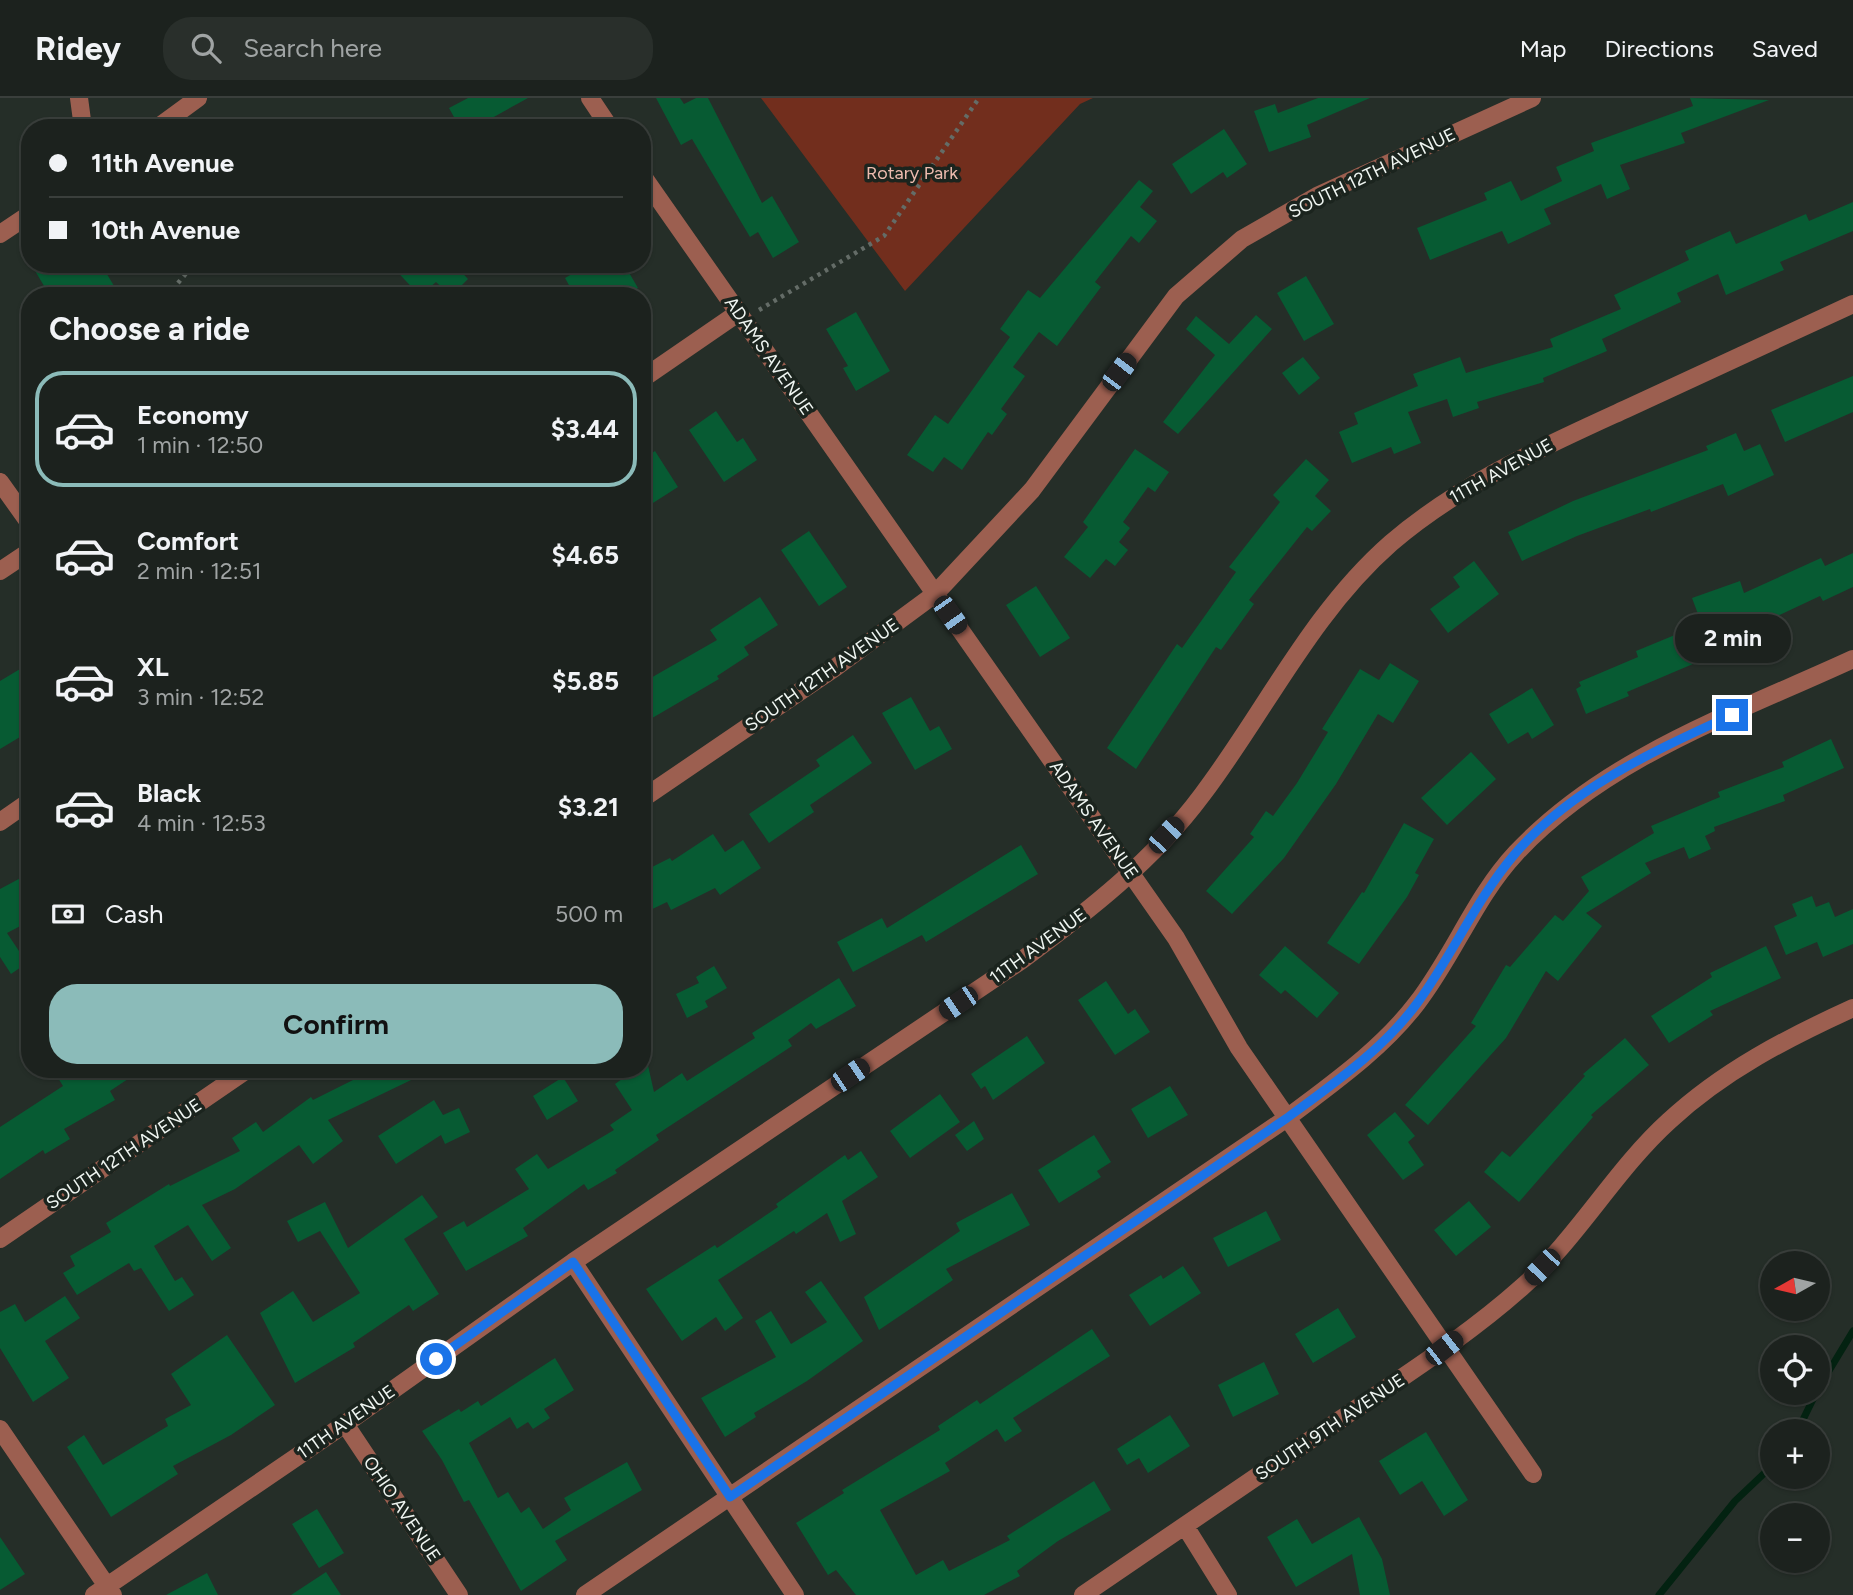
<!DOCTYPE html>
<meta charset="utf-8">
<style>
:root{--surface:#1c221e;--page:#292f2b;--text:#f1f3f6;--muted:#a0a4a4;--line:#3a3f3c;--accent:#8bbbb9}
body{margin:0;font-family:Figtree,sans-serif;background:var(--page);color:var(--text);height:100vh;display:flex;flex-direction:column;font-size:26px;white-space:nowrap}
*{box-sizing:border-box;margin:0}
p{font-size:23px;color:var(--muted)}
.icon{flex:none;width:38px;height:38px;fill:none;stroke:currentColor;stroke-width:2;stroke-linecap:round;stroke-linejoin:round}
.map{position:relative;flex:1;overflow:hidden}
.sheet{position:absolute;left:21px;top:189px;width:630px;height:791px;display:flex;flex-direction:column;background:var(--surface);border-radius:28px;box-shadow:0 2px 5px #0004,0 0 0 2px var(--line)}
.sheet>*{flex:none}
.guide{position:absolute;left:21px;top:21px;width:630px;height:154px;border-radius:28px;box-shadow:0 2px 5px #0004,0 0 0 2px var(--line);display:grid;align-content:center;height:154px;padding:0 28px;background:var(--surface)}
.needle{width:46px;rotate:262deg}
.fabs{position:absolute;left:1760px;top:1153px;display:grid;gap:14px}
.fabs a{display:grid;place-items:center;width:70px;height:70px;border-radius:50%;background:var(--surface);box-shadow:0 2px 5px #0004,0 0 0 2px var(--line);font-size:35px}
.end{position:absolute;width:32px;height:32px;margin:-16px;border:9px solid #1a73e8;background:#fff;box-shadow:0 0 0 4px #fff}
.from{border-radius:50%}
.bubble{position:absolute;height:49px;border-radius:24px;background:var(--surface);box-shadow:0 2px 5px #0004,0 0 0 2px var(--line);font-size:23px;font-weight:700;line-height:49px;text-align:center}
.car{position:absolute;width:21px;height:42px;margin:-21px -10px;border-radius:9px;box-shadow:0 0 5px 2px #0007;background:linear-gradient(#222 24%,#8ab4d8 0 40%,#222 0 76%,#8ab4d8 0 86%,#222 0)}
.guide b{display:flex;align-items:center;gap:24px;height:66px;font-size:26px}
.guide b+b{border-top:2px solid var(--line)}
.guide i{width:18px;height:18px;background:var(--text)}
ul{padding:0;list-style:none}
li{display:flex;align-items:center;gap:21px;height:116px;margin:0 14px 10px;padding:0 14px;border:4px solid transparent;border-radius:28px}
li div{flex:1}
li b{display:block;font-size:26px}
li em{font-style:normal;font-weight:700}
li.selected{border-color:var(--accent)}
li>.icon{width:63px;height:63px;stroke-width:1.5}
h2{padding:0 28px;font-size:32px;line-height:84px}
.pay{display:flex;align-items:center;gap:18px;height:77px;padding:0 28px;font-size:26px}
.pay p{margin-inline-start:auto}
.button{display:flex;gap:14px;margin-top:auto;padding:14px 28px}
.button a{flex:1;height:80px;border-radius:28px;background:var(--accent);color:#111;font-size:28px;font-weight:700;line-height:80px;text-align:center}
header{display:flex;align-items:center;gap:42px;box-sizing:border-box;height:98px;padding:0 35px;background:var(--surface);border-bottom:2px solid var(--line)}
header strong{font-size:33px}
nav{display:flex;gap:38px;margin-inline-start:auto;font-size:24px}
.search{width:490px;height:63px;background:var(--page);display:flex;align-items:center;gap:18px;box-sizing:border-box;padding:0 24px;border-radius:28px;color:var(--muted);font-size:26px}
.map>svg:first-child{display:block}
.green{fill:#722e1d}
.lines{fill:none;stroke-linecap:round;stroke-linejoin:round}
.stream{stroke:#032211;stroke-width:7}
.building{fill:#075b33}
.path{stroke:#646c67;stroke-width:4.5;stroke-dasharray:3.5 5;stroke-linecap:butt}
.minor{stroke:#9c5f50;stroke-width:18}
.route{stroke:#1a73e8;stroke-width:9}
.labels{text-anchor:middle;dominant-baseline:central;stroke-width:7;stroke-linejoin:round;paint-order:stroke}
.park-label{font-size:18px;fill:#eebcaf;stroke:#1b241e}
.street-label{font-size:18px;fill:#f0f6f2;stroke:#1b241e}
</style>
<header>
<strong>Ridey</strong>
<div class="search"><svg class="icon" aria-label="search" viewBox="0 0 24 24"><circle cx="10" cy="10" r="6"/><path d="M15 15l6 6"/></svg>Search here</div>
<nav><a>Map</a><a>Directions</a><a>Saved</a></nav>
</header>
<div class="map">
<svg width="1853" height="1497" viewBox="0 0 1853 1497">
<rect width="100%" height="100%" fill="#252e28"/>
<path class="green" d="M 761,0 L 1093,0 L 1080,6 L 905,193 Z"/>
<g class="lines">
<path class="stream" d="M 1818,1291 L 1853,1233
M 1797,1334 L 1816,1295
M 1659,1497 L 1735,1403 L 1773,1367"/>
</g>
<path class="building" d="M 468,0 L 528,0 L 474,30 L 460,30 L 449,10 Z
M 656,0 L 680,0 L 684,6 L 696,0 L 708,0 L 762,105 L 772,98 L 799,144 L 773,160 L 758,134 L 750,139 L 692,41 L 681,47 Z
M 1318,0 L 1370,0 L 1307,27 L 1311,39 L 1269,54 L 1254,13 L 1275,6 L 1278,15 Z
M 1690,0 L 1769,2 L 1681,35 L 1685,45 L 1620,67 L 1630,91 L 1607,101 L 1601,86 L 1544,111 L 1551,126 L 1508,146 L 1502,133 L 1430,162 L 1417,130 L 1487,102 L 1484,95 L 1511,83 L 1521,103 L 1562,83 L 1556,69 L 1594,53 L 1591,45 L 1693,8 Z
M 1224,31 L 1247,66 L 1227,80 L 1223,74 L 1191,96 L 1172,66 Z
M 1139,82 L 1153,93 L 1140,109 L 1157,123 L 1139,145 L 1131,138 L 1095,184 L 1101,189 L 1057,248 L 1039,234 L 1013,269 L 1025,278 L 1001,311 L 1007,316 L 992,337 L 988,334 L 962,372 L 944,359 L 933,374 L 907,357 L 935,317 L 948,326 L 1010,239 L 1000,231 L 1028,192 L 1040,200 Z
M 1853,104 L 1853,133 L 1780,164 L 1784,172 L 1726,197 L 1718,176 L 1677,195 L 1681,204 L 1602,241 L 1607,253 L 1543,280 L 1544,284 L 1477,304 L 1479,310 L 1453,319 L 1447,301 L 1408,314 L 1421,345 L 1394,356 L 1391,349 L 1352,365 L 1339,334 L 1358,326 L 1354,315 L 1418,288 L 1413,276 L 1460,259 L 1466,275 L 1553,249 L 1550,241 L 1621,211 L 1614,197 L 1689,162 L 1685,153 L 1730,133 L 1736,146 L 1806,116 L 1809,123 Z
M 31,166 L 101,166 L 120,198 L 50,198 Z
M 390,166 L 454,166 L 468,181 L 451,198 L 436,184 L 420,198 Z
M 589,166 L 624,166 L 638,190 L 625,198 L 575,198 L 565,180 Z
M 1306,178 L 1334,226 L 1304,243 L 1277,195 Z
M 856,214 L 890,273 L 856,293 L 843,270 L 848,268 L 826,231 Z
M 1256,217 L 1272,231 L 1178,336 L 1163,324 L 1215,257 L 1186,231 L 1196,218 L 1229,246 Z
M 1303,259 L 1320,280 L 1299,297 L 1282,275 Z
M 1853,278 L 1853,314 L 1785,344 L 1771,312 Z
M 716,313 L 737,344 L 743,340 L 757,362 L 724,384 L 689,332 Z
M 1736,335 L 1744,353 L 1760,346 L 1774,377 L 1728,398 L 1723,386 L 1651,414 L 1650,411 L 1577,438 L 1522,463 L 1508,434 L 1573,403 L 1708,352 L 1706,348 Z
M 1135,351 L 1169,374 L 1155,394 L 1148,389 L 1123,424 L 1130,430 L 1119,444 L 1128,452 L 1115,468 L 1106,461 L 1090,480 L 1064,459 L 1088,429 L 1083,424 Z
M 655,353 L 678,389 L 642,412 L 642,361 Z
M 1306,361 L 1329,382 L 1315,398 L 1331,413 L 1312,433 L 1307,429 L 1249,502 L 1254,506 L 1221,552 L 1216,549 L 1136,671 L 1107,650 L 1177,546 L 1182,550 L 1236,474 L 1229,469 L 1280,404 L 1273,397 Z
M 809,433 L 847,489 L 819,508 L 781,452 Z
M 1853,455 L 1853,489 L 1823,503 L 1820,498 L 1756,528 L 1758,535 L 1733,543 L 1726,524 L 1704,532 L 1692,500 L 1740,483 L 1744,495 L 1821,460 L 1825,468 Z
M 1474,463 L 1499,496 L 1448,535 L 1430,511 L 1460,489 L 1453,479 Z
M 1036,488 L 1070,540 L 1040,559 L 1006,507 Z
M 760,499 L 778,527 L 744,549 L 749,557 L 717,578 L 719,581 L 642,626 L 642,585 L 717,542 L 710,532 Z
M 1687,532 L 1700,563 L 1627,594 L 1629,598 L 1586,616 L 1576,591 L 1581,588 L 1579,584 L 1638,559 L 1636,553 Z
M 30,565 L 30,633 L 0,651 L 0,583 Z
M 1390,565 L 1419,583 L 1393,625 L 1378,616 L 1336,686 L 1284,760 L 1232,816 L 1206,793 L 1254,739 L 1250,736 L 1266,713 L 1273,718 L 1297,685 L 1328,634 L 1322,631 L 1360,571 L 1379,582 Z
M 1532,590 L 1554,627 L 1532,641 L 1528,634 L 1508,646 L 1489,616 Z
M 911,599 L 930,633 L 939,628 L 952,651 L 915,672 L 882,615 Z
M 853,637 L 872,665 L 810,707 L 814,714 L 769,745 L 749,716 L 820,668 L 816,662 Z
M 1831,641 L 1844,670 L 1783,697 L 1785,703 L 1714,729 L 1715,733 L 1705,738 L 1711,751 L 1689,761 L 1684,749 L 1645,765 L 1651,775 L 1586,815 L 1602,828 L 1558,883 L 1546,873 L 1506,940 L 1428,1027 L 1405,1007 L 1476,928 L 1471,925 L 1506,867 L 1510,869 L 1555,817 L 1563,823 L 1589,793 L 1581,779 L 1654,735 L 1651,728 L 1720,699 L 1718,694 L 1784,669 L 1782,664 Z
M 1471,654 L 1496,681 L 1447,727 L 1421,700 Z
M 1404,725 L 1434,741 L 1415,775 L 1419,777 L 1407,799 L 1359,866 L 1327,845 L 1362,794 L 1364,795 Z
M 713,736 L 725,754 L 743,742 L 761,770 L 720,797 L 715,790 L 671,812 L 667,804 L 642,816 L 642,774 L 670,760 L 672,763 Z
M 1021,747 L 1038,776 L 926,844 L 922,837 L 853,874 L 837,844 L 882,820 L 887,830 Z
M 30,775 L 30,823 L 7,835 L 27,865 L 11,876 L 0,859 L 0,791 Z
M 1812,798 L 1816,809 L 1829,804 L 1835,819 L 1853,811 L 1853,846 L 1823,859 L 1817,844 L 1786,857 L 1774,828 L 1797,818 L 1792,806 Z
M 1285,848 L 1339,895 L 1317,920 L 1285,892 L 1281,896 L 1259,877 Z
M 1766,848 L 1781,880 L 1710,913 L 1713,917 L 1669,945 L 1651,918 L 1712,879 L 1710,875 Z
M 714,868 L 727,890 L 705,903 L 708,909 L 687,920 L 676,896 L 699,885 L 696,879 Z
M 839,880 L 856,908 L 816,931 L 811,925 L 788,942 L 792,948 L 656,1037 L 659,1042 L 615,1072 L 617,1075 L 588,1092 L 584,1086 L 523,1130 L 528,1138 L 466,1173 L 443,1135 L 464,1123 L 467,1129 L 529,1091 L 515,1071 L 537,1056 L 548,1071 L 614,1032 L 610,1027 L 632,1012 L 615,986 L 636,971 L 642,971 L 647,963 L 654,994 L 682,975 L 687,983 L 755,940 L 752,935 Z
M 1106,883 L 1128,916 L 1135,911 L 1150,934 L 1115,957 L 1078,902 Z
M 1027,938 L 1045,965 L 993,1002 L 985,988 L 981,991 L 971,976 Z
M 1625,940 L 1649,967 L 1591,1017 L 1593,1019 L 1519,1104 L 1484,1074 L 1502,1053 L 1510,1059 L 1585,978 L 1583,976 Z
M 72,971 L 143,971 L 110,993 L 115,1002 L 64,1031 L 70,1041 L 45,1056 L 43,1052 L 0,1081 L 0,1029 L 63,988 L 58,980 Z
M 375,971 L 434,971 L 328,1022 L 343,1043 L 313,1066 L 299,1047 L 235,1091 L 202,1107 L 231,1150 L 212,1163 L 188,1127 L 154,1148 L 175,1183 L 182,1179 L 194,1197 L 169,1213 L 141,1170 L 134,1173 L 129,1165 L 77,1197 L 63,1175 L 75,1168 L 70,1158 L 111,1134 L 106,1125 L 169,1086 L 170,1088 L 240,1053 L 232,1040 L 256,1024 L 263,1034 L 311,999 L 313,1002 Z
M 563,979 L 578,1003 L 547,1022 L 533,998 Z
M 1170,988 L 1188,1017 L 1148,1040 L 1131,1011 Z
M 940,996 L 960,1024 L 910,1060 L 890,1033 Z
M 434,1002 L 443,1017 L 459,1010 L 470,1034 L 445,1046 L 441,1037 L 396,1066 L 378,1038 Z
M 1395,1014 L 1415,1038 L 1408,1044 L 1424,1067 L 1403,1082 L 1367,1037 Z
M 974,1023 L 984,1041 L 967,1053 L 955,1037 Z
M 1094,1037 L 1111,1064 L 1097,1073 L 1101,1079 L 1059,1105 L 1038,1072 Z
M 861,1053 L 878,1079 L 842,1103 L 856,1136 L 840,1144 L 827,1115 L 796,1136 L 794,1133 L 718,1182 L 743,1220 L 725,1233 L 716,1219 L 682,1243 L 646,1191 L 715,1147 L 717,1150 L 778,1109 L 776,1106 L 845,1057 L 848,1062 Z
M 1012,1095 L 1030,1127 L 946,1171 L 953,1182 L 879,1232 L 864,1199 L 960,1133 L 956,1125 Z
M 422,1097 L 438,1119 L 404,1141 L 439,1196 L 413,1213 L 409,1207 L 353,1245 L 355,1249 L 295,1285 L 260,1215 L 293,1193 L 313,1224 L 360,1195 L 320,1133 L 298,1144 L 287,1123 L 325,1104 L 348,1150 Z
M 1469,1103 L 1491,1129 L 1456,1158 L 1434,1132 Z
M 1266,1113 L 1281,1142 L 1228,1169 L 1213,1140 Z
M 1183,1168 L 1201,1195 L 1150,1228 L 1129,1197 L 1161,1177 L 1163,1181 Z
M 821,1183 L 863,1243 L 807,1283 L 754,1315 L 756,1319 L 725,1339 L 701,1300 L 776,1259 L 755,1223 L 771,1213 L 791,1246 L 827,1224 L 805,1194 Z
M 65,1198 L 80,1220 L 45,1243 L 69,1280 L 33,1304 L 0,1250 L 0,1214 L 15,1206 L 25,1224 Z
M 1338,1210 L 1356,1239 L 1313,1265 L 1295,1236 Z
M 1092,1231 L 1110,1258 L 1013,1320 L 1022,1333 L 1005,1344 L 997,1331 L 945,1365 L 950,1373 L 880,1412 L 916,1477 L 943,1462 L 949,1473 L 1010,1442 L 1007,1438 L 1094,1383 L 1111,1412 L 1058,1443 L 1017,1473 L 1020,1478 L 984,1497 L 856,1497 L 836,1472 L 828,1477 L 796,1425 L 844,1395 L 842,1392 L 940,1332 L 938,1328 L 977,1302 L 980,1306 Z
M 227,1237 L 275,1307 L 231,1337 L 173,1368 L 178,1376 L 111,1419 L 67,1349 L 84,1337 L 103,1367 L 168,1328 L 165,1321 L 191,1307 L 171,1276 Z
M 555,1260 L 574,1292 L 544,1311 L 550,1320 L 533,1331 L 528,1324 L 517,1331 L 510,1319 L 469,1345 L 498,1400 L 508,1394 L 521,1415 L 529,1409 L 543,1431 L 571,1412 L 564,1400 L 627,1364 L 642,1392 L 555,1443 L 567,1462 L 521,1493 L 469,1402 L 464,1404 L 442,1362 L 422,1333 L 459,1311 L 461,1314 L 478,1303 L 481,1308 Z
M 1264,1264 L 1279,1296 L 1233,1319 L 1218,1287 Z
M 1170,1317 L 1190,1348 L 1148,1375 L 1139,1360 L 1127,1367 L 1117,1351 Z
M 1426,1334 L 1468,1402 L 1444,1418 L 1422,1383 L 1400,1397 L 1379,1363 Z
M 317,1411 L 344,1455 L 319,1470 L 292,1426 Z
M 1359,1419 L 1382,1461 L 1390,1497 L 1360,1497 L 1352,1456 L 1296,1489 L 1267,1439 L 1297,1421 L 1312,1446 Z
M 0,1439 L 25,1476 L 0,1492 Z
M 326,1474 L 341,1497 L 291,1497 Z
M 207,1475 L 218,1497 L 166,1497 Z"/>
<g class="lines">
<path class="path" d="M 167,198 L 194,166
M 759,212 L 884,138 L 979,0"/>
<path class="minor" d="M 79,0 L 83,30
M 590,0 L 610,30
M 157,30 L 198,0
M 642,77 L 1176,840 L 1239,950 L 1533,1376
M 0,136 L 30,116
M 642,281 L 738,215
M 0,384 L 30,426
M 0,473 L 30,453
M 642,701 L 836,569 L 935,496 L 1032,392 L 1176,198 L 1242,141 L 1317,98 L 1532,0
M 0,724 L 30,703
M 0,1141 L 248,971
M 573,1164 L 795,1497
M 345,1326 L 459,1497
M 0,1331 L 113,1497
M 1185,1428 L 1228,1497
M 94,1497 L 345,1326 L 573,1164 L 1022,862 C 1087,814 1153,763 1202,697 C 1265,614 1311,515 1391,445 C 1461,385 1543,349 1626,311 C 1701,276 1777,241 1853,206
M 585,1497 L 1287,1020 C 1333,985 1382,951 1417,905 C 1454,857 1475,799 1516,755 C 1606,659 1736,615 1853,561
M 1083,1497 C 1169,1439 1255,1380 1341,1321 C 1402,1279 1466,1239 1521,1190 C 1578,1140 1614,1073 1669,1023 C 1723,973 1787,940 1853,910"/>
</g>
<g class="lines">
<path class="route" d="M 436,1261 L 573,1164 L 730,1399 L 1287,1020 C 1333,986 1384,951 1418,904 C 1453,856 1476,802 1514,757 C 1571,690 1654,653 1732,617"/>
</g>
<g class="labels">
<g class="park-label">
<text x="912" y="75">Rotary Park</text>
</g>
<g class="street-label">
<text transform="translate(1372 75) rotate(-26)">SOUTH 12TH AVENUE</text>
<text transform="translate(769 258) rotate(55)">ADAMS AVENUE</text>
<text transform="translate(1501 373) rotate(-29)">11TH AVENUE</text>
<text transform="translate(822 577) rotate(-35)">SOUTH 12TH AVENUE</text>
<text transform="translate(1094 722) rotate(55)">ADAMS AVENUE</text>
<text transform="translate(1038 848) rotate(-36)">11TH AVENUE</text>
<text transform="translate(124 1056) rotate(-34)">SOUTH 12TH AVENUE</text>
<text transform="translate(346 1324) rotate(-35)">11TH AVENUE</text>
<text transform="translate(1330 1329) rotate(-34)">SOUTH 9TH AVENUE</text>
<text transform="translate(402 1411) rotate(56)">OHIO AVENUE</text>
</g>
</g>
</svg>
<div class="fabs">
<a><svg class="needle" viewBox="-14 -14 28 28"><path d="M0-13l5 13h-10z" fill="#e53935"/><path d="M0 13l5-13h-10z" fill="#a0a4a4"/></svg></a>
<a><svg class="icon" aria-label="locate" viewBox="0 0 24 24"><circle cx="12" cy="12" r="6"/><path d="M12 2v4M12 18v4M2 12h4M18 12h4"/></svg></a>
<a>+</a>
<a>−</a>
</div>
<i class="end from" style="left:436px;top:1261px"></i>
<i class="end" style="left:1732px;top:617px"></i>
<div class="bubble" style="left:1675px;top:516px;width:116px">2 min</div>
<i class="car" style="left:1119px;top:274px;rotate:37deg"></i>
<i class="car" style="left:950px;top:517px;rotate:145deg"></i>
<i class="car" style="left:1166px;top:737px;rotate:43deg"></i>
<i class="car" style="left:958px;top:905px;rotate:236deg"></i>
<i class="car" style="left:850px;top:977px;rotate:56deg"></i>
<i class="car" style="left:1542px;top:1169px;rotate:224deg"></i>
<i class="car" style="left:1444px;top:1250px;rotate:52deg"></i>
<div class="guide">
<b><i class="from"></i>11th Avenue</b>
<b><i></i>10th Avenue</b>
</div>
<section class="sheet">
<h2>Choose a ride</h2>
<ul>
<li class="selected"><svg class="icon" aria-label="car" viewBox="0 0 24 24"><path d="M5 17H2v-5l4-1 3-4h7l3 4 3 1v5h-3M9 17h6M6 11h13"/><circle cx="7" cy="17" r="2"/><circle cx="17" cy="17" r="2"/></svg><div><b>Economy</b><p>1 min · 12:50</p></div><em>$3.44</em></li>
<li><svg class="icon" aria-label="car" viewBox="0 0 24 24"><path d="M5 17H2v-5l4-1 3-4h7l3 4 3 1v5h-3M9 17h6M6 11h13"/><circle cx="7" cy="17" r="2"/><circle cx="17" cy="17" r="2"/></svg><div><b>Comfort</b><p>2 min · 12:51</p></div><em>$4.65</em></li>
<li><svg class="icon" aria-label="car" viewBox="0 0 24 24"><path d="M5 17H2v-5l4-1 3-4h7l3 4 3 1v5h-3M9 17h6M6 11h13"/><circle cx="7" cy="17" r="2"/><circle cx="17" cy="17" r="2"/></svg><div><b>XL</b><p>3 min · 12:52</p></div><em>$5.85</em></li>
<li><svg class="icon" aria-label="car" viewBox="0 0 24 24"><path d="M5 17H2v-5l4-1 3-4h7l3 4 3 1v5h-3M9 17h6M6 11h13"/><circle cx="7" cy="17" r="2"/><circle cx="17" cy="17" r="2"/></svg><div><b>Black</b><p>4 min · 12:53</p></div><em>$3.21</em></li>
</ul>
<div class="pay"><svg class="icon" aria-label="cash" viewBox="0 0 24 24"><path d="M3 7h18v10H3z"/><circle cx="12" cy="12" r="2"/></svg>Cash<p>500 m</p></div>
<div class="button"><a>Confirm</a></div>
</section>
</div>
